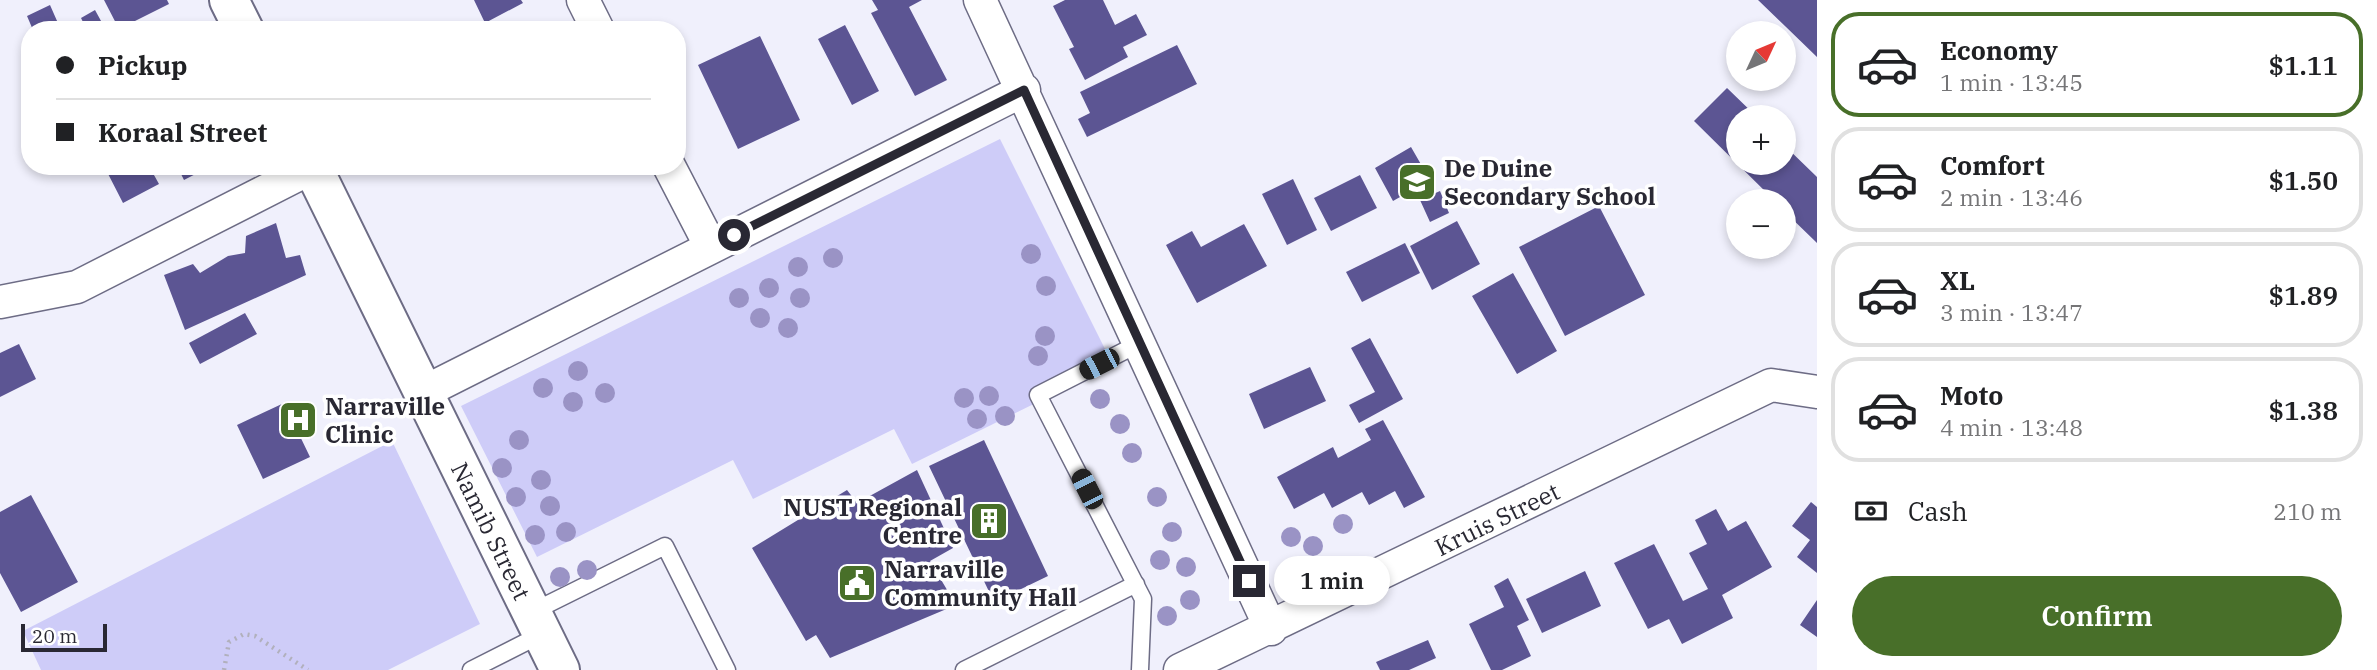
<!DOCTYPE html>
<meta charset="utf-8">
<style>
:root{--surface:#fff;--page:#f2f2f2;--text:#202124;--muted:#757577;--line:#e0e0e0;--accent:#486f29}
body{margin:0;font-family:"IBM Plex Serif",serif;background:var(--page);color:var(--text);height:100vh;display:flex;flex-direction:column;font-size:26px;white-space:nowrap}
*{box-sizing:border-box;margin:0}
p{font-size:23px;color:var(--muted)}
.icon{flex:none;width:38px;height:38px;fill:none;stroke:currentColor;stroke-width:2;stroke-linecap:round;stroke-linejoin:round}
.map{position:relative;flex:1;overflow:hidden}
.panel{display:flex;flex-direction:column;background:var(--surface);width:560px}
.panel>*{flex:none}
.banner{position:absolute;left:21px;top:21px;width:665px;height:154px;border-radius:28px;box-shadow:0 4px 10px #0003;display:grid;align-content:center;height:154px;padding:0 35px;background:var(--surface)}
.needle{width:46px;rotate:46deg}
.tools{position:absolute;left:1726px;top:21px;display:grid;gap:14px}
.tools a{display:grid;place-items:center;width:70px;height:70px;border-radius:50%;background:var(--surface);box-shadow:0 4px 10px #0003;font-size:35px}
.scale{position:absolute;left:21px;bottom:18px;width:86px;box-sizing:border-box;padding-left:7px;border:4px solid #292833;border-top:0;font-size:19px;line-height:24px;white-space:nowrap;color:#292833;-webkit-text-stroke:5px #fff;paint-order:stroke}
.end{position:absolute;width:32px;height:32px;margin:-16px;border:9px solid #292833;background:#fff;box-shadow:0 0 0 4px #fff}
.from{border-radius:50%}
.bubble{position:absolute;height:49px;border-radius:24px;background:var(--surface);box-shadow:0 4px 10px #0003;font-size:23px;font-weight:600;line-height:49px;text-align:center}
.car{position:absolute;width:21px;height:42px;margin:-21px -10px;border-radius:9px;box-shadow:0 0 5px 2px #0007;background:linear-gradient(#222 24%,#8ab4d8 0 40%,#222 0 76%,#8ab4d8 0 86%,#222 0)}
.banner b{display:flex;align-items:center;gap:24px;height:66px;font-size:26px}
.banner b+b{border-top:2px solid var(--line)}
.banner i{width:18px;height:18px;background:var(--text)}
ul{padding:12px 0 0;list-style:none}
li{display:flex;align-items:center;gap:21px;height:105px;margin:0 14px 10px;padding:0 21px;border:4px solid var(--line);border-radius:28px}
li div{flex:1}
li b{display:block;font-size:26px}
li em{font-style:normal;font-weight:600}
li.current{border-color:var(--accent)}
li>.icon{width:63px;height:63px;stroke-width:1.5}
.pay{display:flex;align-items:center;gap:18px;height:77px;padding:0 35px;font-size:26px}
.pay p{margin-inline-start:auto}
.cta{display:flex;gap:14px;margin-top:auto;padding:14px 35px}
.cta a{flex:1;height:80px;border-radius:42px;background:var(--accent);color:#fff;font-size:28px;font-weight:600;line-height:80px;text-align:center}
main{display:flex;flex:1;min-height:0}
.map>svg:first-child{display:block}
.green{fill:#ceccf8}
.building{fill:#5c5593}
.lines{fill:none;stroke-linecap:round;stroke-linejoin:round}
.service-casing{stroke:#6d6c85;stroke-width:19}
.minor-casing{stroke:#6d6c85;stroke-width:35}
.tertiary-casing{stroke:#6d6c85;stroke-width:42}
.path{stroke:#b1b0bc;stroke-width:4.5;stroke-dasharray:2 5;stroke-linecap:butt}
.service{stroke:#fff;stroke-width:16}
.minor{stroke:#fff;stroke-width:32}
.tertiary{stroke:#fff;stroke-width:38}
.tree{fill:#9a93c5}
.route{stroke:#292833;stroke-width:9}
.labels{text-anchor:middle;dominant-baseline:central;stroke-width:7;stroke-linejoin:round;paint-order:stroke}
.poi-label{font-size:24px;font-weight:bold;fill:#292833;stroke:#fff;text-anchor:start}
.street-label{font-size:24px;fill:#292833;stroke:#fff}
</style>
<main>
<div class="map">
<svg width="1817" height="670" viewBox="0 0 1817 670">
<rect width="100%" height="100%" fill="#f0f0fc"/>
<path class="green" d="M 1000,139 L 1113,365 L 912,464 L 894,429 L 753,499 L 733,460 L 537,557 L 461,406 Z
M 392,441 L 480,624 L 388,670 L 41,670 L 23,631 Z"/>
<path class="building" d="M 104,0 L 167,0 L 169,4 L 119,29 Z
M 474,0 L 521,0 L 523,3 L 485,23 Z
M 872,0 L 922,0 L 909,7 L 947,80 L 915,96 L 871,13 L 878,10 Z
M 1065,0 L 1103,0 L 1115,25 L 1136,14 L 1147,35 L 1123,47 L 1128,57 L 1085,80 L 1069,49 L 1074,47 L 1053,6 Z
M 1758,0 L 1817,0 L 1817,57 Z
M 50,5 L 61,30 L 33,30 L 27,16 Z
M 95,10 L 106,30 L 87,30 L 81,18 Z
M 845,25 L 879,91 L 852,105 L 818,39 Z
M 760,36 L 800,120 L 738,149 L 698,65 Z
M 1177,45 L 1197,84 L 1087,137 L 1078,119 L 1090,113 L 1080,92 Z
M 1727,88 L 1757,117 L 1738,117 L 1738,163 L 1783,163 L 1783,144 L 1817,177 L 1817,243 L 1783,210 L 1783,201 L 1775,201 L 1694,121 Z
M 1411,147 L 1430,180 L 1393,201 L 1375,168 Z
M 104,166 L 149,166 L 159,184 L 123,203 Z
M 177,166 L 211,166 L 184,180 Z
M 1360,175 L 1377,208 L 1331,231 L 1314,198 Z
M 1293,179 L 1317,230 L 1287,245 L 1262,194 Z
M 1440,191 L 1449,213 L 1430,222 L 1420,200 Z
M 1599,206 L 1645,295 L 1565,336 L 1519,247 Z
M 1457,221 L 1480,264 L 1432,290 L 1410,246 Z
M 276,223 L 286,258 L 300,255 L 306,275 L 185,330 L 164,275 L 193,264 L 200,273 L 228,256 L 245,253 L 246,236 Z
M 1244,224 L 1267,266 L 1197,303 L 1166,245 L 1192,231 L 1201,247 Z
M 1405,243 L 1420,273 L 1362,302 L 1346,272 Z
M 1513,273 L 1557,351 L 1517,374 L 1472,296 Z
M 245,313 L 257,334 L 200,364 L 189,343 Z
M 1370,338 L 1403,399 L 1359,423 L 1349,405 L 1375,392 L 1351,348 Z
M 19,344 L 36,379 L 0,397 L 0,353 Z
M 1310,367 L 1326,401 L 1264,429 L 1249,394 Z
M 284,403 L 310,457 L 263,479 L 237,425 Z
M 1383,420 L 1425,497 L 1404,508 L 1395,491 L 1369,505 L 1362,492 L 1332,508 L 1324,493 L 1294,509 L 1277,477 L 1333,447 L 1338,458 L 1371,440 L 1365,429 Z
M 984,440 L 1048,576 L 994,602 L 929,466 Z
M 917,470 L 953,548 L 930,561 L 956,605 L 830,658 L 816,635 L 806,641 L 752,548 L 847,490 L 857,503 Z
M 31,495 L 78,582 L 21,612 L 0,573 L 0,512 Z
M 1811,502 L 1817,507 L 1817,573 L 1797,557 L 1810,540 L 1792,526 Z
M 1716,509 L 1728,531 L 1746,521 L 1772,567 L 1722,595 L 1733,618 L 1682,644 L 1669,619 L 1648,629 L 1614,563 L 1654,544 L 1683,601 L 1708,589 L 1689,553 L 1707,544 L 1695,520 Z
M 1585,571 L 1601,606 L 1542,633 L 1526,599 Z
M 1508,578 L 1529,620 L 1517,626 L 1531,656 L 1502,670 L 1491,670 L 1469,624 L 1504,607 L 1494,586 Z
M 1817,600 L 1817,637 L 1800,625 Z
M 1428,640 L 1436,658 L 1409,670 L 1380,670 L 1376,662 Z"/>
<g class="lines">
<defs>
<path id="service" d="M 1140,343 L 1038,395 L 1143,599 L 1140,670
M 532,612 L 665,546 L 727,670
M 471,670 L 542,634
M 964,670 L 1136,584"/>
<path id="minor" d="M 583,0 L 598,30
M 980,0 L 1271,629
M 669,166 L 711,247
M 0,302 L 77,287 L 315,166
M 422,393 L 1024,90
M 1180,670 L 1771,385 L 1817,392"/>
<path id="tertiary" d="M 229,0 L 244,30
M 312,166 L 560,670"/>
</defs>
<use href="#service" class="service-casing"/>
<use href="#minor" class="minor-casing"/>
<use href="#tertiary" class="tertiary-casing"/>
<path class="path" d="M 224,670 L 229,642 L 244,634 L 255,636 L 308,670"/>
<use href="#service" class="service"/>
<use href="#minor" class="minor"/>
<use href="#tertiary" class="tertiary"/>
</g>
<g class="tree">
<circle cx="1031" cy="254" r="10"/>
<circle cx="833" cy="258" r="10"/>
<circle cx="798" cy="267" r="10"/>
<circle cx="1046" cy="286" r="10"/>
<circle cx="769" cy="288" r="10"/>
<circle cx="739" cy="298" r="10"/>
<circle cx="800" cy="298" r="10"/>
<circle cx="760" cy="318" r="10"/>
<circle cx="788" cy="328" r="10"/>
<circle cx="1045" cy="336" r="10"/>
<circle cx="1038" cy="356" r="10"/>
<circle cx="578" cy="371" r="10"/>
<circle cx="543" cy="388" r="10"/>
<circle cx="605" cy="393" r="10"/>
<circle cx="989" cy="396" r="10"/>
<circle cx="964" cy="398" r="10"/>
<circle cx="1100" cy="399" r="10"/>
<circle cx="573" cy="402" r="10"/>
<circle cx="1005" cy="416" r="10"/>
<circle cx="977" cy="419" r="10"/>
<circle cx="1120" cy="424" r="10"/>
<circle cx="519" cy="440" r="10"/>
<circle cx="1132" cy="453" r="10"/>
<circle cx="502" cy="468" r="10"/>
<circle cx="541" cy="480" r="10"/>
<circle cx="516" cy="497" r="10"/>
<circle cx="1157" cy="497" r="10"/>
<circle cx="550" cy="506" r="10"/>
<circle cx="1343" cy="524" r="10"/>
<circle cx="566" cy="532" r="10"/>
<circle cx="1172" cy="532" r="10"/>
<circle cx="535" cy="535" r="10"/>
<circle cx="1291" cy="537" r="10"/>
<circle cx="1313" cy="546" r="10"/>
<circle cx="1160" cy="560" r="10"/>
<circle cx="1186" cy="567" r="10"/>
<circle cx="587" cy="570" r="10"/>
<circle cx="560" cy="577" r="10"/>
<circle cx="1190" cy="600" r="10"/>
<circle cx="1167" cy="616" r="10"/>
</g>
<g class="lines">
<path class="route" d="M 734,235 L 1024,90 L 1249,581"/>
</g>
<defs>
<symbol id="school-square" viewBox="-11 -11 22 22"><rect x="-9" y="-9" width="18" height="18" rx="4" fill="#486f29" stroke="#fff"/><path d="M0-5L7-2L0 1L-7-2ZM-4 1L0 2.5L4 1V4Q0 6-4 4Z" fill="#fff"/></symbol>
<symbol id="hospital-square" viewBox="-11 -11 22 22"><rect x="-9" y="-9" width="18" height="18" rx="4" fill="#486f29" stroke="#fff"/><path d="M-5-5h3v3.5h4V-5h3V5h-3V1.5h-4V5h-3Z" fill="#fff"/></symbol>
<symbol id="building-square" viewBox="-11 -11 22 22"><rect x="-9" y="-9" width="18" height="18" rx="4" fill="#486f29" stroke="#fff"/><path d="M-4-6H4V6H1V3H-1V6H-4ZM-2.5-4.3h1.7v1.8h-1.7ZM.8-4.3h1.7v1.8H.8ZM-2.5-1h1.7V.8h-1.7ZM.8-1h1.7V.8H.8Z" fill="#fff"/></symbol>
<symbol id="civic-square" viewBox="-11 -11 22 22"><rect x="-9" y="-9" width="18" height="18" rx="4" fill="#486f29" stroke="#fff"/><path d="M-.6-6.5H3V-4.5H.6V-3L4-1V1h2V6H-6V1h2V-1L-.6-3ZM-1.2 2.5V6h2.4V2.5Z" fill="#fff"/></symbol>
</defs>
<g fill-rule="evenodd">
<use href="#school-square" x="1395" y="160" width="44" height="44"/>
<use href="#hospital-square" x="276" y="398" width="44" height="44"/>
<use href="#building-square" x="967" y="499" width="44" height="44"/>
<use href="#civic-square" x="835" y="561" width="44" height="44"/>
</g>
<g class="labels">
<g class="poi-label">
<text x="1444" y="168">De Duine<tspan x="1444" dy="28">Secondary School</tspan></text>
<text x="325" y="406">Narraville<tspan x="325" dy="28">Clinic</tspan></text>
<text x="962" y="507" text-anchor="end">NUST Regional<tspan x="962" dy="28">Centre</tspan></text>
<text x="884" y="569">Narraville<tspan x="884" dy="28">Community Hall</tspan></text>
</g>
<g class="street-label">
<text transform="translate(1497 519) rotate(-26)">Kruis Street</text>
<text transform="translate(491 531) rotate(64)">Namib Street</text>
</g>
</g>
</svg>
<div class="tools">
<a><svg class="needle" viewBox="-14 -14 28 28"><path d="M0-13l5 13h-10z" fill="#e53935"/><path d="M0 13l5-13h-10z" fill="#757577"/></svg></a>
<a>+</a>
<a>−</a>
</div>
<div class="scale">20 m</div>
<i class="end from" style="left:734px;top:235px"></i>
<i class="end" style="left:1249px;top:581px"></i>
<div class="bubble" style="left:1274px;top:556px;width:116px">1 min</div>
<i class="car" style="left:1099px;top:364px;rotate:243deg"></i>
<i class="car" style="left:1087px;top:489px;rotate:333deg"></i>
<div class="banner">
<b><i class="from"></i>Pickup</b>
<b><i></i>Koraal Street</b>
</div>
</div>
<section class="panel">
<ul>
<li class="current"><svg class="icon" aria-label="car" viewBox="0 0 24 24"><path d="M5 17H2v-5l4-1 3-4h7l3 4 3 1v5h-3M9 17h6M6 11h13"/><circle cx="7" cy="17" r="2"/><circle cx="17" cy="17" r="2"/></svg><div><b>Economy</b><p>1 min · 13:45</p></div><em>$1.11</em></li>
<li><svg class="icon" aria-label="car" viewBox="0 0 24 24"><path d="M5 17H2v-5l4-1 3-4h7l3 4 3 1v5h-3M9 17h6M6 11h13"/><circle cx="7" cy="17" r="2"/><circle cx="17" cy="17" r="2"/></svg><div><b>Comfort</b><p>2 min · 13:46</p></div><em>$1.50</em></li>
<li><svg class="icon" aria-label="car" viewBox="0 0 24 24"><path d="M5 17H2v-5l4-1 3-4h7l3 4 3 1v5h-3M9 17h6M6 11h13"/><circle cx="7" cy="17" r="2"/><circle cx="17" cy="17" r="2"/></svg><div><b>XL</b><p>3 min · 13:47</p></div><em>$1.89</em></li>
<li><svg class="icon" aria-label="car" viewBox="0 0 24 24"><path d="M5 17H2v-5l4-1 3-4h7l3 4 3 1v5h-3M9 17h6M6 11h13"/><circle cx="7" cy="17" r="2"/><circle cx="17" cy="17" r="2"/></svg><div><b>Moto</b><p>4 min · 13:48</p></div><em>$1.38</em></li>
</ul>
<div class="pay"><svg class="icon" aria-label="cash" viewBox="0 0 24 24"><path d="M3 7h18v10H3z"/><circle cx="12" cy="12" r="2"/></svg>Cash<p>210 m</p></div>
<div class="cta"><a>Confirm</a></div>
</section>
</main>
